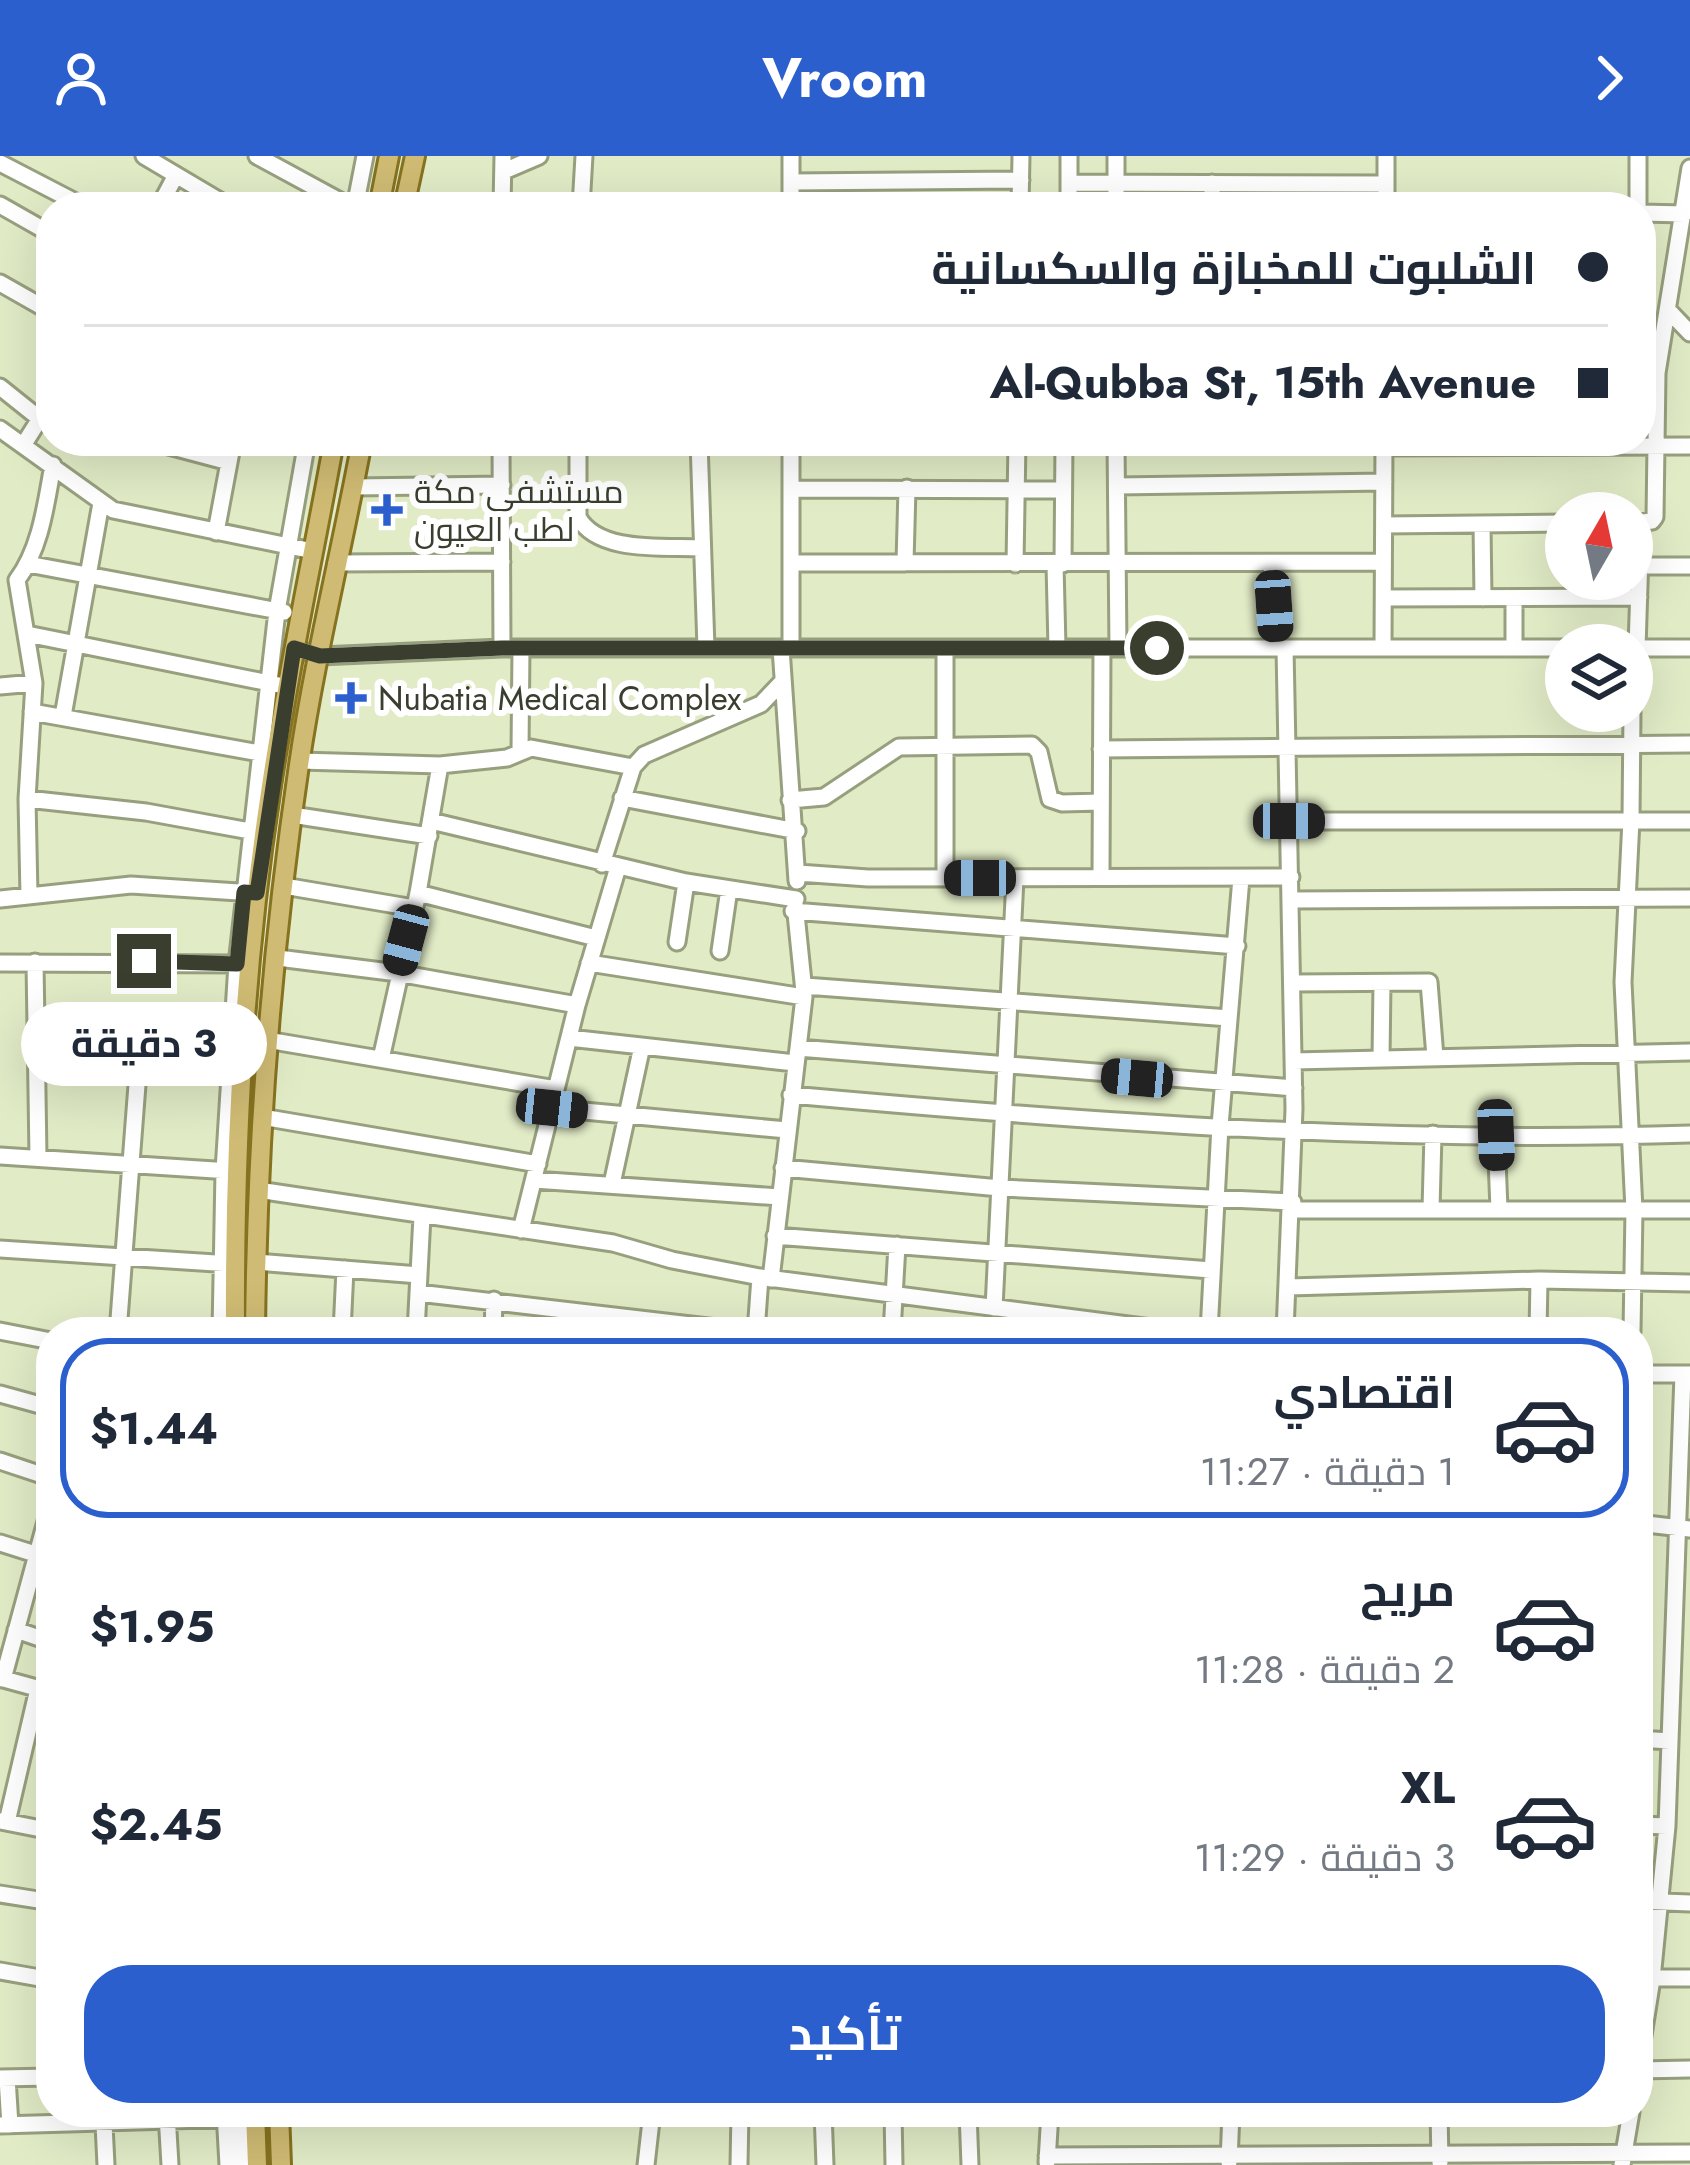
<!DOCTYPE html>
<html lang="ar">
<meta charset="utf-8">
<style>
:root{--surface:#fff;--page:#f2f2f3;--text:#1f2937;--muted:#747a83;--line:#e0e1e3;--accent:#2b5fcd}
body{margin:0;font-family:Jost,Cairo,sans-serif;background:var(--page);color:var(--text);direction:rtl;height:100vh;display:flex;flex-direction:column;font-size:45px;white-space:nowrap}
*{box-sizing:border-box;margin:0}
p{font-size:39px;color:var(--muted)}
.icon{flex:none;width:66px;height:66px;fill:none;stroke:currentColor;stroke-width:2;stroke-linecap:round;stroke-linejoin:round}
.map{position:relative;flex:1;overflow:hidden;direction:ltr}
.details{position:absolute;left:36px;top:1161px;width:1617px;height:810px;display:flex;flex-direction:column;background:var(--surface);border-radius:48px;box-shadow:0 12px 48px #0002;direction:rtl}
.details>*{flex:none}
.banner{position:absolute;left:36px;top:36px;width:1620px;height:264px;border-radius:48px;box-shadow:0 12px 48px #0002;direction:rtl;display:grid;align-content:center;height:264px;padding:0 48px;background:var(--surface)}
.needle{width:78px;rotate:9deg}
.tools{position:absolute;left:1545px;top:336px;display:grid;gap:24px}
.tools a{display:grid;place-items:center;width:108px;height:108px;border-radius:50%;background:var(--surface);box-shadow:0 12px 48px #0002;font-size:60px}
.end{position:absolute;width:54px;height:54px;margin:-27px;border:15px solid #3a3e2f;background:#fff;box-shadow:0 0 0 6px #fff}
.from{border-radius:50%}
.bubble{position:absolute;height:84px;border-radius:42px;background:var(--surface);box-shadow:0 12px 48px #0002;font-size:39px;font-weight:700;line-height:84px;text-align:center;direction:rtl}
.car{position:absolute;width:36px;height:72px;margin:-36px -18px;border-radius:15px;box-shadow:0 0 9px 3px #0007;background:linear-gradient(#222 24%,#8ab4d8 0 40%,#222 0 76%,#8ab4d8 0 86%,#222 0)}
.banner b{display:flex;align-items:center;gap:42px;height:114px;font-size:45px}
.banner b+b{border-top:3px solid var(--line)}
.banner i{width:30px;height:30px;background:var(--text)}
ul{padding:21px 0 0;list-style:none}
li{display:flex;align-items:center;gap:36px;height:180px;margin:0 24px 18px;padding:0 24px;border:6px solid transparent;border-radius:48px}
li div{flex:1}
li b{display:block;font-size:45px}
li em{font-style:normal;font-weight:700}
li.active{border-color:var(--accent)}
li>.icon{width:108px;height:108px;stroke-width:1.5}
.button{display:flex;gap:24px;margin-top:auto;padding:24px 48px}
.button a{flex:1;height:138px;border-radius:48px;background:var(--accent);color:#fff;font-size:48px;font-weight:700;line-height:138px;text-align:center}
header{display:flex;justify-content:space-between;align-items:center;height:156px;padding:0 48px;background:var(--accent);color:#fff;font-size:54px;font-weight:700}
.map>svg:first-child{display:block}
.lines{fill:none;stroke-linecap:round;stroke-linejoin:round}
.minor-casing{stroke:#97a07e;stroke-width:21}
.major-casing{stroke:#86721f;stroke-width:24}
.minor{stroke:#fff;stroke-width:15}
.major{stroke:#cfbb73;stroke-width:18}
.route{stroke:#3a3e2f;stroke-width:15}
.poi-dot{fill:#2b5fcd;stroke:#fff;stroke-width:4.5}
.labels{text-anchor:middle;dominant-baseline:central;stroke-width:12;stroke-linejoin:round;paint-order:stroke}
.poi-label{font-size:33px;fill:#3a3e2f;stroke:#fff;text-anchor:start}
</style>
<header><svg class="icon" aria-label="forward" viewBox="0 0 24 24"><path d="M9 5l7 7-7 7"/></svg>Vroom<svg class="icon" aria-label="person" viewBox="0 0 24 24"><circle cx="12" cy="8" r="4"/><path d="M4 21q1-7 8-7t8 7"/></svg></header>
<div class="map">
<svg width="1690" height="2009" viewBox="0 0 1690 2009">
<rect width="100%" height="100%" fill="#e1ebc6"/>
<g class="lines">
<defs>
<path id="minor" d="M 144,0 L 230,51
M 257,0 L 351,51
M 791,0 L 791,51
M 0,7 L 85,51
M 504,15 L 539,0
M 791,26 L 1021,24
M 1069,27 L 1386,28
M 0,49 L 51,78
M 159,51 L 176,19
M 355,51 L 365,0
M 502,51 L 503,0
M 581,51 L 584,0
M 1020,51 L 1021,0
M 1069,51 L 1069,0
M 1116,51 L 1116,0
M 1212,51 L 1212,27
M 1386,51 L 1386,0
M 1638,51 L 1638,0
M 1641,57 L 1684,58
M 0,127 L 51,156
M 1668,154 L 1690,177
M 0,231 L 40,263
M 0,273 L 113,354 L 313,395
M 150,285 L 229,306
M 501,285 L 502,492
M 578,285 L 578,361 C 598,398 666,390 701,392
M 699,285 L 706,492
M 1116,285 L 1118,492
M 24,288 L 51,245
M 1384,291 L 1690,290
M 1117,330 L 1384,326
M 354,331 L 502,329
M 791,333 L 1063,334
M 1632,367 L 1652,365 L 1655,361 L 1657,217 L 1690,12
M 1482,368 L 1483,442
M 1384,369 L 1566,367
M 216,376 L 233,285
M 336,407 L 502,406
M 791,407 L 1383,406
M 905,407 L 907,332
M 1271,407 L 1277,492
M 28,408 L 284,456
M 1015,408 L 1017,285
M 1055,408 L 1057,492
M 1063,408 L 1064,285
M 1640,410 L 1690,410
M 1384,442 L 1639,441
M 1514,442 L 1514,492
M 27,478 L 279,529
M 294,492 L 320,500 L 502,492 L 1566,492
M 781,492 L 797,725
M 791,492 L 791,285
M 1285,492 L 1294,953 L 1285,1176
M 1383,492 L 1384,285
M 1632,492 L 1690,492
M 1637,492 L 1641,367
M 0,530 L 34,527
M 1632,555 L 1631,664 L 1623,826 L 1634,1054 L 1632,1176
M 32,556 L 271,599
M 63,560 L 101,347
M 1101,593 L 1690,588
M 520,595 L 521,492
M 300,605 L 440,609 L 507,602 L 531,592 L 633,611
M 622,642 L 797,675
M 27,643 L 146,656 L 261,677
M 790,644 L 824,641 L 899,591 L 1032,589 L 1039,596 L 1050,643 L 1062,647 L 1101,646
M 292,659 L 429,680
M 431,665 L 686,726 L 796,743
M 1289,665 L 1690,665
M 602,708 L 633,611 L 644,599 L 761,548 L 783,525
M 798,717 L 868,722 L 1291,721
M 1101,720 L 1102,492
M 945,722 L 945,492
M 284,730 L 414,752
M 418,737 L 596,782
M 29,740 L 27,643 L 34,527 L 17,424 C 41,392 46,347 53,309
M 0,743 L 131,729 L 254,737
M 1292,744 L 1690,742
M 795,748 L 804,836
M 793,755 L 1237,790
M 677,786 L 686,726
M 720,795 L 729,733
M 278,802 L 398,817 L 577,849
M 35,806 L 38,1001
M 0,807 L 243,808
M 589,807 L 804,841 L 771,1123
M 1294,827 L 1429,826 L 1435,901
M 805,830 L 1229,862
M 569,882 L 795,907
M 267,884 L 556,933
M 798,892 L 1294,932
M 38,893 L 239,889
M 381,903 L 418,737 L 440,609
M 1381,903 L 1382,827
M 1293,905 L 1690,896
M 791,939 C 1089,966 1390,988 1690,978
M 552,952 L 787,974
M 262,961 L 538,1008
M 1496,979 L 1499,1053
M 0,1000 L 230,1015
M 783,1012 L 1000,1032 L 1293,1046
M 534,1024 L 780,1041
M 612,1028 L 642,890
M 258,1034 L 613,1087 L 672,1104 L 760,1121 L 1182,1176
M 1431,1053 L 1433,978
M 1292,1054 L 1690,1054
M 521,1074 L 577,849 L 618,711
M 775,1080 L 1211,1114
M 0,1093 L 231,1108
M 256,1106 L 419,1119
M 1289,1131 L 1539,1124 L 1690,1127
M 418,1137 L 751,1176
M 994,1152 L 1015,722
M 0,1175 L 51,1185
M 118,1176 L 140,890
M 221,1176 L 224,1015 L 237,808 L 277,455 L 307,285
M 342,1176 L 345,1113
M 416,1176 L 422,1060
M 493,1176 L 494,1144
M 756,1176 L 760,1121
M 892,1176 L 897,1089
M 1209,1176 L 1220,970 L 1241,722
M 1538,1176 L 1539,1124
M 1638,1218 L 1689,1218
M 0,1238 L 51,1252
M 0,1305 L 51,1322
M 1638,1367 L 1690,1373
M 0,1387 L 51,1403
M 16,1474 L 51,1486
M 0,1522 L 51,1536
M 3,1523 L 51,1347
M 1638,1583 L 1670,1585
M 1,1665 L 51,1675
M 7,1666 L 38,1533
M 1638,1669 L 1667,1670
M 0,1738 L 51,1746
M 1638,1745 L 1690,1747
M 0,1815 L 51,1824
M 1638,1822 L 1690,1822
M 1638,1911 L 1652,1823 L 1667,1670 L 1683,1218
M 1638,1914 L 1690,1913
M 0,1922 L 51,1921
M 7,1922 L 10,1969
M 225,1956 L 228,2009
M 240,1956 L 241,2009
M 823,1956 L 825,2009
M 893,1956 L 894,2009
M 968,1956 L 970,2009
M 1439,1956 L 1440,2006
M 167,1958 L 170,2009
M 104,1968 L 106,2009
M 0,1969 L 240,1962
M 1047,2000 L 1690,1997
M 1047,2006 L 1050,1956
M 1229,2006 L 1231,1956
M 646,2009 L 652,1956
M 739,2009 L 740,1956
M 1622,2009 L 1631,1956"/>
<path id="major" d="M 379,51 L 389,0
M 404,51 L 415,0
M 235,1176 C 234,996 243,815 270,637 C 287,519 313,402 334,285
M 255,1176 C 257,987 271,797 299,609 C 315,500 342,393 362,285
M 255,1956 L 257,2009
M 279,1956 L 281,2009"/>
</defs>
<use href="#minor" class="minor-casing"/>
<use href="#major" class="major-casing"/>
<use href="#minor" class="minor"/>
<use href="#major" class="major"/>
</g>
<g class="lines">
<path class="route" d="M 144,805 L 237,808 L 244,736 L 257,737 L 294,492 L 320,500 L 502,492 L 1157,492"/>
</g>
<g class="poi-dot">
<path d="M381 336h12v12h12v12h-12v12h-12v-12h-12v-12h12z"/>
<path d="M345 524h12v12h12v12h-12v12h-12v-12h-12v-12h12z"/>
</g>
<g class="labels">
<g class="poi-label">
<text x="414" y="335">مستشفى مكة<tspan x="414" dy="38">لطب العيون</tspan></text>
<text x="378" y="542">Nubatia Medical Complex</text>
</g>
</g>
</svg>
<div class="tools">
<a><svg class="needle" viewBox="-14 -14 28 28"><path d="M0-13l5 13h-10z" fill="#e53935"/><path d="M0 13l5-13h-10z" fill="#747a83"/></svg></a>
<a><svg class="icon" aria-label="layers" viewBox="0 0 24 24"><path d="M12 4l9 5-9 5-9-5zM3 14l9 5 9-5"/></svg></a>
</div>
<i class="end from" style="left:1157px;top:492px"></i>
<i class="end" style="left:144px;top:805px"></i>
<div class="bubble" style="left:21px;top:846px;width:246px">3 دقيقة</div>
<i class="car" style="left:1274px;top:450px;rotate:176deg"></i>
<i class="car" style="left:1289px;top:665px;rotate:90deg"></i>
<i class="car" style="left:980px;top:722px;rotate:270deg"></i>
<i class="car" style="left:406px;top:784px;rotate:195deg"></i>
<i class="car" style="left:1137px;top:922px;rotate:275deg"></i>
<i class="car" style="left:552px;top:952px;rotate:96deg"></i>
<i class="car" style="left:1496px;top:979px;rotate:178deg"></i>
<div class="banner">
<b><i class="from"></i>الشلبوت للمخبازة والسكسانية</b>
<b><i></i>Al-Qubba St, 15th Avenue</b>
</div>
<section class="details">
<ul>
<li class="active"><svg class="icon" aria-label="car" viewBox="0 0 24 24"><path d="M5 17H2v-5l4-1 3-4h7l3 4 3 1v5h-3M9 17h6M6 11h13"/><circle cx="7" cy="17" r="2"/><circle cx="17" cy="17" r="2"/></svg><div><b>اقتصادي</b><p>1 دقيقة · 11:27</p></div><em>$1.44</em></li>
<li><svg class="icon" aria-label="car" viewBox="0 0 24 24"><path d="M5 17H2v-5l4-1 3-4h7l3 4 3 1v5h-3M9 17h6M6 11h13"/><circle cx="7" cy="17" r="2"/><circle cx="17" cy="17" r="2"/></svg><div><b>مريح</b><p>2 دقيقة · 11:28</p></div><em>$1.95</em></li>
<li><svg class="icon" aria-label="car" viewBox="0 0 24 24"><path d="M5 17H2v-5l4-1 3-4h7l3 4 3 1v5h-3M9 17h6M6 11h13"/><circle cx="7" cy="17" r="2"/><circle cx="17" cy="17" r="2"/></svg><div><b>XL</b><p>3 دقيقة · 11:29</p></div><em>$2.45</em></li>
</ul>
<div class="button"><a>تأكيد</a></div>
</section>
</div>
